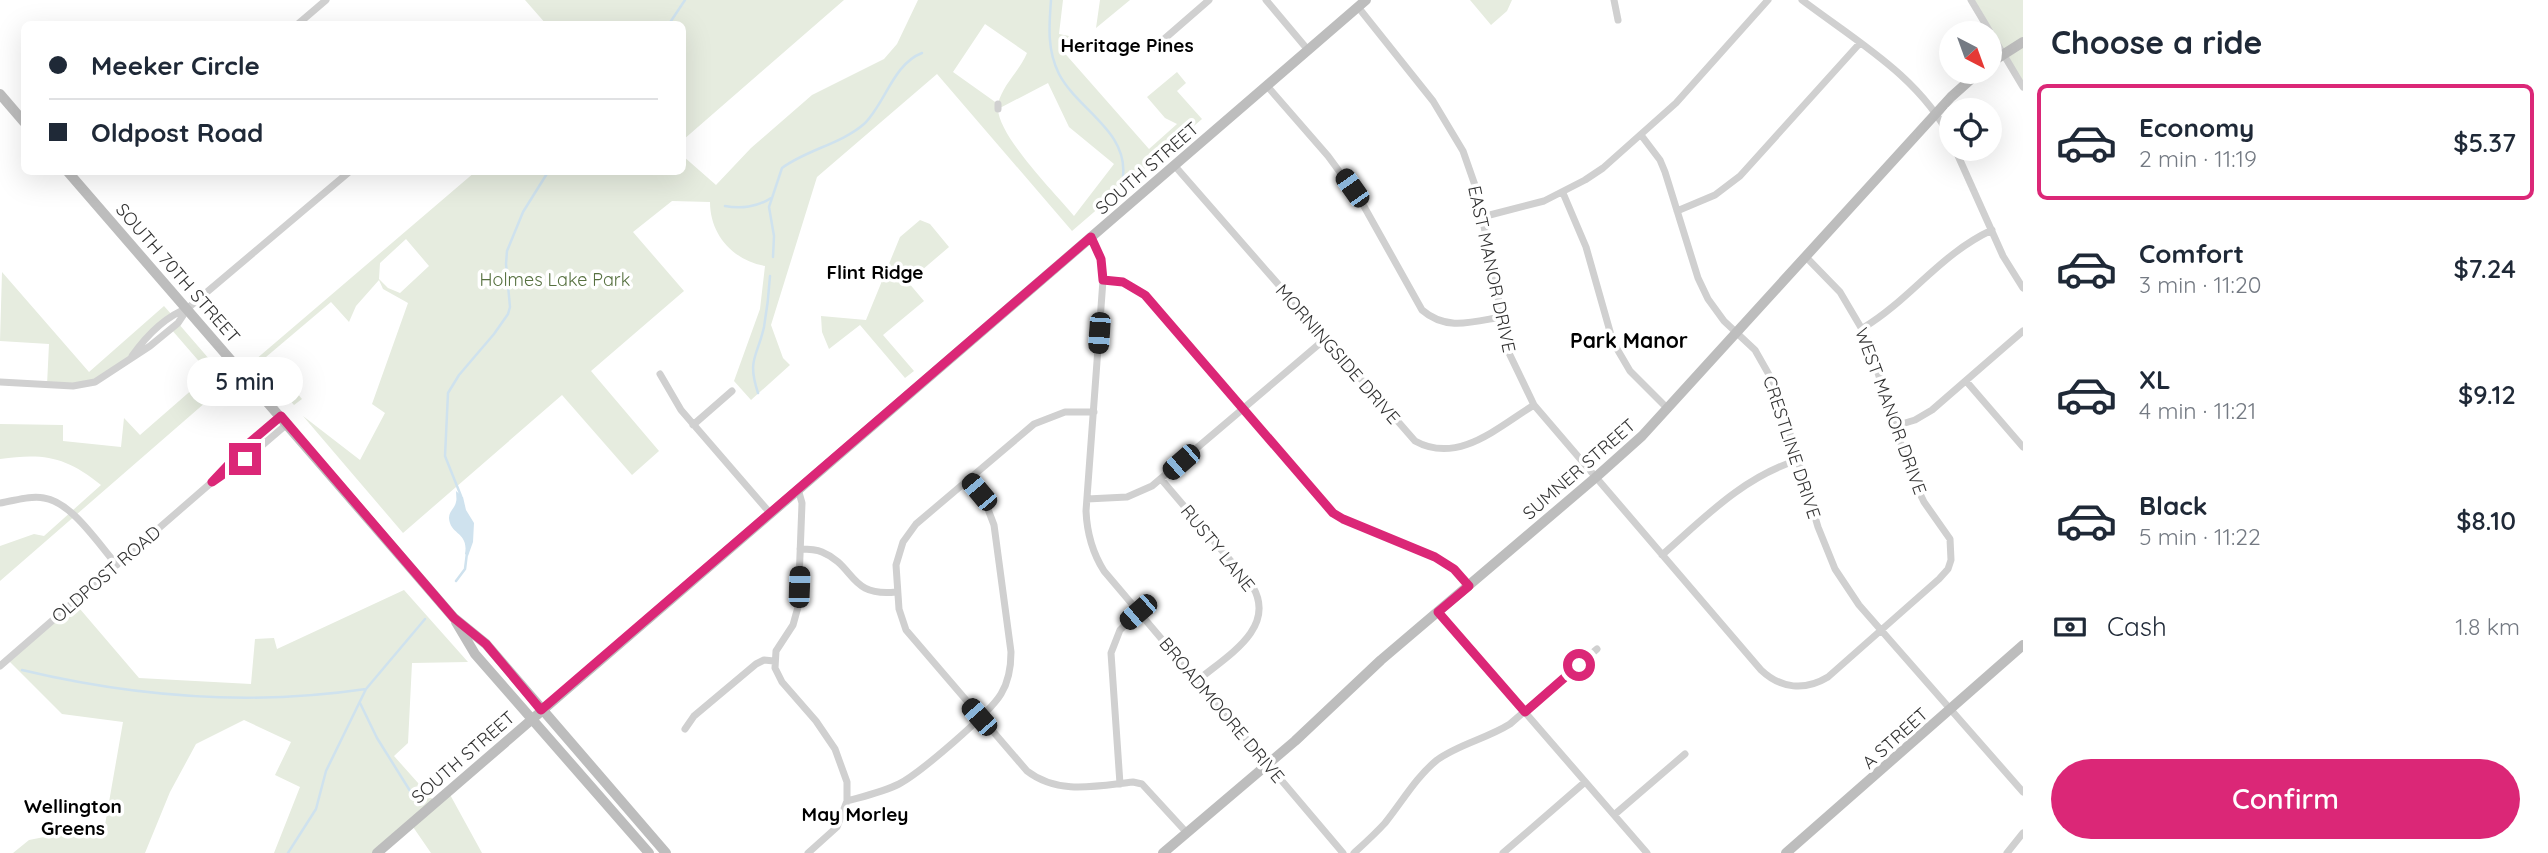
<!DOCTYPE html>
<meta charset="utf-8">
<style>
:root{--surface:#fff;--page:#f2f2f3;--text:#1f2937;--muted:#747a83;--line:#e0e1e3;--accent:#db2777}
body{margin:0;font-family:Quicksand,sans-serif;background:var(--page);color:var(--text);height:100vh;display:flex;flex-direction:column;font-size:26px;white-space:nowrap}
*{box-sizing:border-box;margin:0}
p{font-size:23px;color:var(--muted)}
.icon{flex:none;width:38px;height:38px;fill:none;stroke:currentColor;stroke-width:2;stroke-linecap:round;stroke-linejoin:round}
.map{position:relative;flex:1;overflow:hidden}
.panel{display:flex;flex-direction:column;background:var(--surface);width:525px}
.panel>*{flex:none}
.hud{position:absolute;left:21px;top:21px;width:665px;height:154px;border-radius:10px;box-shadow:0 7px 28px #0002;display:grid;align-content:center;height:154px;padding:0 28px;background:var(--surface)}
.needle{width:46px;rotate:139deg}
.fabs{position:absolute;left:1939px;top:21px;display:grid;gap:14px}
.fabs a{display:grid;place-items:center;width:63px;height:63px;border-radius:50%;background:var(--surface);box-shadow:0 7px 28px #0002;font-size:35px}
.end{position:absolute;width:32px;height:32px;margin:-16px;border:9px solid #db2777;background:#fff;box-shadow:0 0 0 4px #fff}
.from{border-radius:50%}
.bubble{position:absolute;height:49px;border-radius:24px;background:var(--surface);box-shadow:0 7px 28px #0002;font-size:23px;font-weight:600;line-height:49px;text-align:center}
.car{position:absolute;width:21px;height:42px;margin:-21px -10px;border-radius:9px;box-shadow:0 0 5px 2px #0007;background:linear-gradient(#222 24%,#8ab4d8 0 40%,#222 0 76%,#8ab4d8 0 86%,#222 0)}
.hud b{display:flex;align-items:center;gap:24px;height:66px;font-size:26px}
.hud b+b{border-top:2px solid var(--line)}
.hud i{width:18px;height:18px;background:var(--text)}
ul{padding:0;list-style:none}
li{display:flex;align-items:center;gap:21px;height:116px;margin:0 14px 10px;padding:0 14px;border:4px solid transparent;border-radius:10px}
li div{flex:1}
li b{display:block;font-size:26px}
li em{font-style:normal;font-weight:600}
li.selected{border-color:var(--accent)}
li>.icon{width:63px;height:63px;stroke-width:1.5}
h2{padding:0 28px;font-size:32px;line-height:84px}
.pay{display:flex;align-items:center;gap:18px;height:77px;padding:0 28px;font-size:26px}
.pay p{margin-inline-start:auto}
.cta{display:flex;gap:14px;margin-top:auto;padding:14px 28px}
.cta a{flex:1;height:80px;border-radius:42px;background:var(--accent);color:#fff;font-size:28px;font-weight:600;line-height:80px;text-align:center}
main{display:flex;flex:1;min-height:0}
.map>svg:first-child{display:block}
.green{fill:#e6ecdf;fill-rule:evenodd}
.water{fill:#cfe2ee}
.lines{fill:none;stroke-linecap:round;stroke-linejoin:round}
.stream{stroke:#cfe2ee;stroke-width:2.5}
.street{stroke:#d0d0d0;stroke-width:7}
.secondary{stroke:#bdbdbd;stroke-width:10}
.route{stroke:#db2777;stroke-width:9}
.labels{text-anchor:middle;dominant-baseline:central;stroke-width:7;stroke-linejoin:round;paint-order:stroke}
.street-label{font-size:18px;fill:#333;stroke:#fff}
.park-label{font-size:18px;fill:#56703f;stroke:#fff}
.neighbourhood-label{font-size:19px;font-weight:bold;fill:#000;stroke:#fff}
.quarter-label{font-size:21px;font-weight:bold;fill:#000;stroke:#fff}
</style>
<main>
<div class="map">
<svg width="2023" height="853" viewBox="0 0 2023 853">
<rect width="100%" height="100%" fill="#fff"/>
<path class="green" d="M 525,0 L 844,0 L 683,140 L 682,24 L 546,24 Z
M 918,0 L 1063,0 L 1059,34 L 1074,37 L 1061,49 L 1149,149 L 1177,124 L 1165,118 L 1147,97 L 1177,72 L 1186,83 L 1177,91 L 1202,119 L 1072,231 L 937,74 L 817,177 L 771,325 L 783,358 L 790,365 L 751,400 L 734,381 L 760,309 L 765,266 C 732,260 710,234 710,202 L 672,201 L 633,232 L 684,291 L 591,371 L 659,451 L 632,475 L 562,395 L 403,533 L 303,416 L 360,460 L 385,413 L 372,404 L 408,303 L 383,289 L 379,280 L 356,306 L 349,322 L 331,302 L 266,357 L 302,399 L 294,405 L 255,360 L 475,172 L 682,172 L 683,156 L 716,185 L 751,148 L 812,95 L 884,59 L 897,44 ZM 985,24 L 1027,53 C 1019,72 1003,84 998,104 L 953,72 ZM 1048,83 L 1069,127 L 1114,164 L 1074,216 C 1055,193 999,137 998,109 ZM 406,239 L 429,266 L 400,293 L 388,288 L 379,279 L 380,263 Z
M 1100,0 L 1130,0 L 1096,28 Z
M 1470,0 L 1512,0 L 1507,11 L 1491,25 Z
M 1971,0 L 2023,0 L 2023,80 L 2020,82 Z
M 920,220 L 930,224 L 949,247 L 908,282 L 924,301 L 883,335 L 914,371 L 905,378 L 860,325 L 829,349 L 822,332 L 821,316 L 866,320 L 900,237 Z
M 2,272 L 89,372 L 164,306 L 172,315 L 132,357 L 95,382 L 47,385 L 49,344 L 0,341 Z
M 178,323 L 229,382 L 0,581 L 0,546 L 34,534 L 44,536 L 101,485 C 66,457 45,453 0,459 L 0,424 L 63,425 L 63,441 L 121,447 L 124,418 L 140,435 L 210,374 L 171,329 Z
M 404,590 L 468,662 L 412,663 L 408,743 L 394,756 L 435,802 L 448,791 L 482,853 L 431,853 L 411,824 L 377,853 L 274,853 L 300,787 L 275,775 L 291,742 L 244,720 L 196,744 L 170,792 L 145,853 L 13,853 L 29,840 L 105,825 L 123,722 L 62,714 L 8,660 L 74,602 L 139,678 L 251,684 L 255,639 L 274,638 L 277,649 Z"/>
<path class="water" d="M 456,491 L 463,497 L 466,510 L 474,523 L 473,542 L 468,556 L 465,554 C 469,532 450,535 449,518 C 449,511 455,508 456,502 C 457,499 456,495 456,491 Z"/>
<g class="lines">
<path class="stream" d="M 1051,0 C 1049,26 1047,50 1059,74 C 1078,110 1128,131 1123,176
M 669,24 L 685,0
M 725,206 C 740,209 758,207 771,198
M 773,257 L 774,236 L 769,207 L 782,168 C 806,150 841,144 864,124 C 885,104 893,64 922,53
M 758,393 C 747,359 757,358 764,327 C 767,310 769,293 770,276
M 461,496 L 445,456 L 448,393 L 459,375 L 494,334 L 508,314 L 510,307 L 506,264 L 507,251 L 523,212 L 548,172
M 456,581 L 465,569 L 467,553
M 22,670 C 135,697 251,706 366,689
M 360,703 L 377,738 L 412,794
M 288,853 L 316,809 L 326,771 L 366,689 L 425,619"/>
<path class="street" d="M 1266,0 L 1308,50
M 1614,0 L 1618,20
M 1802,0 C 1856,41 1920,77 1951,139
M 1971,0 L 2023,87
M 1358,7 L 1433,101 L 1463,151 L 1477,191 L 1509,353 L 1534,405 L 1761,670 C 1781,689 1805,691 1828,677 L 1939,579 L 1948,569 L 1951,560 L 1950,539 L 1924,502 L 1911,475 L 1866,336 L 1840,292 L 1806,257
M 298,24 L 326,0
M 1155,47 L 1209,0
M 1267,86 L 1328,156 L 1361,201 L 1422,310 C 1446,331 1472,322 1501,317
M 998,104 L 998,109
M 1641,135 L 1660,160 L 1665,172 L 1698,278 L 1708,299 L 1724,321 L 1755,350 L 1776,387 L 1818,527 L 1835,569 L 1859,605 L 2023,792
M 1955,149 L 2003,256 L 2023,288
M 1174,165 L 1415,441 C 1458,465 1498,427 1534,405
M 1563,193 L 1586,247 L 1613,342 L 1630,371 L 1668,409
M 1677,211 L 1715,195 L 1740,176 L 1860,43
M 1482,217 L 1544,201 L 1585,180 L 1603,168 L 1676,103 L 1768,0
M 1091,237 L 1101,259 L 1103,280 L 1086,511 C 1087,534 1092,552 1104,571 L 1343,853
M 1103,280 L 1123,282 L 1145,295 L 1333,513 L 1343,519 L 1435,557 L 1454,569 L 1469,586
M 1863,328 C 1911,299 1940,254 1992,230
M 132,356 C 147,335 164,317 188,308
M 660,374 L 681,410 L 770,513
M 1966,381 L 2023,447
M 0,382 L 73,386 L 95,382 L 150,346 L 178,323 L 188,308 L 349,172
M 1094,412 L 1065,412 L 1034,424 L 916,524 L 903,542 L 896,565 L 899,609 L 906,630 L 1027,771 C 1058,795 1096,786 1133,782 L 1142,784 L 1187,833
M 693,425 L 732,391
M 1895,426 L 1915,420 L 1932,410 L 2023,331
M 221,476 L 252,454 L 287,424
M 1161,479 L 1253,587 C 1277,629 1225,657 1197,681
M 798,489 L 802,503 L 798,607 L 793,625 L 776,651 L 775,668 L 782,682 L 816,721 L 835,749 L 847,782 L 847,801
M 1087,499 L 1127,497 L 1152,486 L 1325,339
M 0,503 C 14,501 30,495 44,498 C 72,502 99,545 117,565
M 800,549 C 807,549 815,549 822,552 C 856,566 848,597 896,592
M 1662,555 C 1704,518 1743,477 1798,460
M 1438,612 L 1647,853
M 0,666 L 212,482 L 248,445 L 281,416
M 685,729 L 694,716 L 756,664 L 764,660 L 774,661
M 1120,784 L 1111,653 L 1120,630 L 1138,612
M 1614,815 L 1685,754
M 808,853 L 837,827 L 847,801 C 865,796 883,792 899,784 C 920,773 989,714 1001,694 C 1009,681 1011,667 1011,652 L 994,525 L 986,504 L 968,479
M 1354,853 C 1365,843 1375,834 1385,823 C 1402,802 1416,777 1437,760 C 1459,744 1486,739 1510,724 L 1597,649
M 1503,853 L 1585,782
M 2007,853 L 2023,833"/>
<path class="secondary" d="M 1990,63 L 2023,42
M 0,94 L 24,122
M 68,172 L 454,618 L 486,644 L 666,853
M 456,622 L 475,654 L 649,853
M 377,853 L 1366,0
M 1163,853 L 1295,741 L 1381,660 L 1595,478 L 1642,436 L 1951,97 L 1979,72
M 1786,853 L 2023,645"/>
</g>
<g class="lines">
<path class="route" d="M 245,459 L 212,482 L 248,444 L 281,416 L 454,618 L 486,644 L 541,710 L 1091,237 L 1101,259 L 1103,280 L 1123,282 L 1145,295 L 1333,513 L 1343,519 L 1435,557 L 1454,569 L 1469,586 L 1438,612 L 1525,712 L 1579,665"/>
</g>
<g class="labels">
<g class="street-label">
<text transform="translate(1147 168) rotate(-41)">SOUTH STREET</text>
<text transform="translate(1492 269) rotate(78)">EAST MANOR DRIVE</text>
<text transform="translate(178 273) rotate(49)">SOUTH 70TH STREET</text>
<text transform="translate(1338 354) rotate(49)">MORNINGSIDE DRIVE</text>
<text transform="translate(1891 411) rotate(70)">WEST MANOR DRIVE</text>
<text transform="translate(1792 447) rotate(72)">CRESTLINE DRIVE</text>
<text transform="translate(1579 469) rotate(-41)">SUMNER STREET</text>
<text transform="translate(1218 548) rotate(51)">RUSTY LANE</text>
<text transform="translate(106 574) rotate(-41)">OLDPOST ROAD</text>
<text transform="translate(1222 710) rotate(50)">BROADMOORE DRIVE</text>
<text transform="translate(1895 738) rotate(-42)">A STREET</text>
<text transform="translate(463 757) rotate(-41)">SOUTH STREET</text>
</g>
<g class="park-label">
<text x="555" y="279">Holmes Lake Park</text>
</g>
<g class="neighbourhood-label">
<text x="1127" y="45">Heritage Pines</text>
<text x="875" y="272">Flint Ridge</text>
<text x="73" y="806">Wellington<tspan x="73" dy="22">Greens</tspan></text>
<text x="855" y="814">May Morley</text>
</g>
<g class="quarter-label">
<text x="1629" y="340">Park Manor</text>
</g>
</g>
</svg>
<div class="fabs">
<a><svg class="needle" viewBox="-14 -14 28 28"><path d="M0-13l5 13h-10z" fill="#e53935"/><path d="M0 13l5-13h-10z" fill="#747a83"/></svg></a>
<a><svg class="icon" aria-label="locate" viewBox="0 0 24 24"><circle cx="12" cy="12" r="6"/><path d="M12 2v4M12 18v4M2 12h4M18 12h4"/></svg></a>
</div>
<i class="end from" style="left:1579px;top:665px"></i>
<i class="end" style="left:245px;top:459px"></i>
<div class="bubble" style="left:187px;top:357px;width:116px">5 min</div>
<i class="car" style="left:1352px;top:188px;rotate:325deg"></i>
<i class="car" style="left:1099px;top:333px;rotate:184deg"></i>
<i class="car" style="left:1181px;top:462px;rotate:229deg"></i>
<i class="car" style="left:979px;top:492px;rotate:320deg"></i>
<i class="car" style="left:799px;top:587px;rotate:2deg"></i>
<i class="car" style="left:1138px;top:612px;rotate:229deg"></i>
<i class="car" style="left:979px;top:717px;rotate:319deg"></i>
<div class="hud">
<b><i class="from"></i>Meeker Circle</b>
<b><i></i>Oldpost Road</b>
</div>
</div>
<section class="panel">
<h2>Choose a ride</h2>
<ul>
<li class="selected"><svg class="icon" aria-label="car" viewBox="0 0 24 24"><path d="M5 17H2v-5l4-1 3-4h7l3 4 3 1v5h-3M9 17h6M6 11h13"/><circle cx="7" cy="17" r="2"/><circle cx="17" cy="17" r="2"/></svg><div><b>Economy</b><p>2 min · 11:19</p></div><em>$5.37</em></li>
<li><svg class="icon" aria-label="car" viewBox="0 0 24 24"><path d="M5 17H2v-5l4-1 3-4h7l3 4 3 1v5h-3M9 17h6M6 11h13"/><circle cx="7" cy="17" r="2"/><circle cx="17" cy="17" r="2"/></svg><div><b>Comfort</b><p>3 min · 11:20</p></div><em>$7.24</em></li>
<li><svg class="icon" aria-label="car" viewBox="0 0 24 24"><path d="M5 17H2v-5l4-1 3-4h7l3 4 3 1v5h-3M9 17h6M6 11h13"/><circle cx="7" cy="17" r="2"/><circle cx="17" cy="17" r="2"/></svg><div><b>XL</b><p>4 min · 11:21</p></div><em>$9.12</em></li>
<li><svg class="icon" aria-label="car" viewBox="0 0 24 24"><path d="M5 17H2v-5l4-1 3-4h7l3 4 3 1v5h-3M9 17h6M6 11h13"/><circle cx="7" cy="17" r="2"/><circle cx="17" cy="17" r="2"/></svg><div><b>Black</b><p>5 min · 11:22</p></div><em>$8.10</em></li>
</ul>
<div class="pay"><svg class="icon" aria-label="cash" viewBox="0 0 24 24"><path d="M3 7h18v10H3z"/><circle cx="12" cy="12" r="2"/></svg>Cash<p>1.8 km</p></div>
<div class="cta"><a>Confirm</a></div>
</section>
</main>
